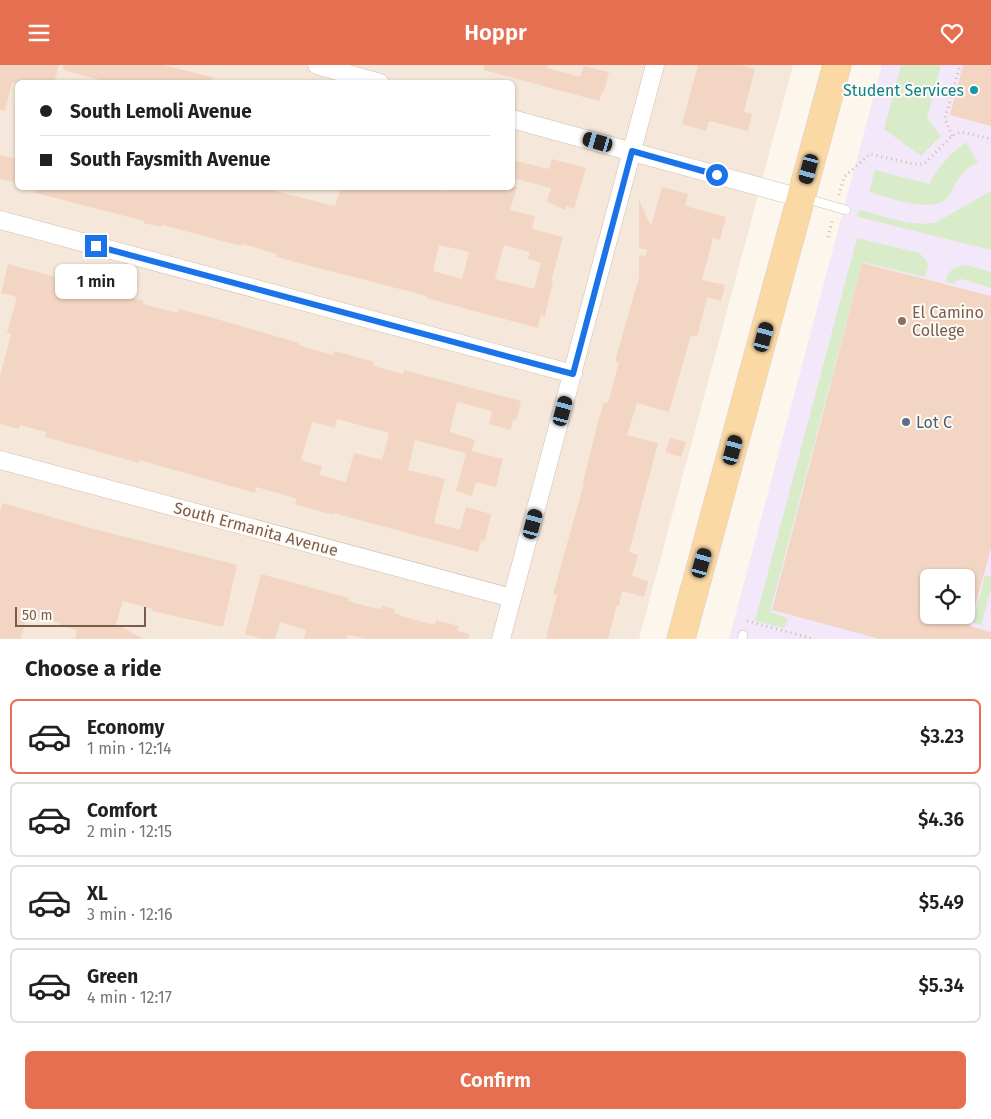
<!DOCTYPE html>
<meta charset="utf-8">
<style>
:root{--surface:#fff;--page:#f2f2f2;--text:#202124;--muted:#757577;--line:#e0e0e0;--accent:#e76f51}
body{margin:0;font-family:"Fira Sans",sans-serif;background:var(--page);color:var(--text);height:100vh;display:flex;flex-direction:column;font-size:19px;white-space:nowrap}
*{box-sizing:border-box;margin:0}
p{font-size:16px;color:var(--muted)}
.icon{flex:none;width:28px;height:28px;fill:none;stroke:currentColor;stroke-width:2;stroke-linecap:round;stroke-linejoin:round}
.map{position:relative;height:574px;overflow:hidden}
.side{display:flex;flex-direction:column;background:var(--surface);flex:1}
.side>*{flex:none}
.guide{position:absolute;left:15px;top:15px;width:500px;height:110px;border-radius:8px;box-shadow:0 1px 4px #0004;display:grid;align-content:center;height:110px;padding:0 25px;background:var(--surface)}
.controls{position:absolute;left:920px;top:504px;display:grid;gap:10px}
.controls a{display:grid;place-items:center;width:55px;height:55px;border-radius:8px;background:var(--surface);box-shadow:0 1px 4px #0004;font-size:25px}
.scale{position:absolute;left:15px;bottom:12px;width:131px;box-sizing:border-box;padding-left:5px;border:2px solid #7a5c4d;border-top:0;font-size:14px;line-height:18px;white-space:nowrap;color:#7a5c4d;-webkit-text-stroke:4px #fffaf3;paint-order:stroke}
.end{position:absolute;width:22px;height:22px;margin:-11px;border:6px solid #1a73e8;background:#fff;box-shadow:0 0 0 2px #fff}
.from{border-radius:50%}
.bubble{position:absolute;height:35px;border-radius:8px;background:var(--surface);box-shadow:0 1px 4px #0004;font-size:16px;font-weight:600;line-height:35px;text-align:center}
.car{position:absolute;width:15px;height:30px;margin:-15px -8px;border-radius:6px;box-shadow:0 0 4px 1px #0007;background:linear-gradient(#222 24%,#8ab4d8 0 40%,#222 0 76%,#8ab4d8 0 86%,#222 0)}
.guide b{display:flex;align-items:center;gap:18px;height:48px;font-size:19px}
.guide b+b{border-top:1px solid var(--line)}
.guide i{width:12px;height:12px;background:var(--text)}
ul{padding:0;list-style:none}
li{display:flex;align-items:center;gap:15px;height:75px;margin:0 10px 8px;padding:0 15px;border:2px solid var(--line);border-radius:8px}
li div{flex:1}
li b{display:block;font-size:19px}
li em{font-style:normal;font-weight:600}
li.on{border-color:var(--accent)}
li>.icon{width:45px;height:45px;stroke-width:1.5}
h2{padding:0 25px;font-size:22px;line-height:60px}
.action{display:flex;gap:10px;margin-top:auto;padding:10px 25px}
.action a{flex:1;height:58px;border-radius:8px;background:var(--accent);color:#fff;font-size:20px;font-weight:600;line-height:58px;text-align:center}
header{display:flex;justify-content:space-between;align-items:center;height:65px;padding:0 25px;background:var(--accent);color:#fff;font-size:22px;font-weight:600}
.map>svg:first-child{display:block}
.residential{fill:#f5e8da;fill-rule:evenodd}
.education{fill:#f3e8fa;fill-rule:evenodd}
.green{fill:#d8ecc9}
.building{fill:#f3d5c3;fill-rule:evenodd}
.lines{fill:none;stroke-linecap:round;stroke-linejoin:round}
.service-casing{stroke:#d1beb0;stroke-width:10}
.minor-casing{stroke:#d1beb0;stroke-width:19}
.primary-casing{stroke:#dad1cd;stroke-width:29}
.path{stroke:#d9b8a5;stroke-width:3;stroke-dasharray:1 4;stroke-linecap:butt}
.service{stroke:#fff;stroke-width:9}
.minor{stroke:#fff;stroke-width:18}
.primary{stroke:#fbd9a5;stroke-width:28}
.route{stroke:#1a73e8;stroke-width:6}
.culture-dot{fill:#0f9aa8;stroke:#fffaf3;stroke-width:2}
.education-dot{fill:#8d6e63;stroke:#fffaf3;stroke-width:2}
.service-dot{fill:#5c6f8a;stroke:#fffaf3;stroke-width:2}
.labels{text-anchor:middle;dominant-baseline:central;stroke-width:4;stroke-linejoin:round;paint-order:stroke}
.culture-label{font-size:16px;fill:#0d838f;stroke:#fffaf3;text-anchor:end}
.education-label{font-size:16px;fill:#785e54;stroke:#fffaf3;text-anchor:start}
.service-label{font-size:16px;fill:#4e5e75;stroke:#fffaf3;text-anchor:start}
.street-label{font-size:16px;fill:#7a5c4d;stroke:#fffaf3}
</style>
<header><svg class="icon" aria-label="menu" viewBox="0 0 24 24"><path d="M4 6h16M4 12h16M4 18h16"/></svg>Hoppr<svg class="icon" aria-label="heart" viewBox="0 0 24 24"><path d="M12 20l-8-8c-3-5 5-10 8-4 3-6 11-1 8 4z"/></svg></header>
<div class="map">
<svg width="991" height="574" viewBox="0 0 991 574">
<rect width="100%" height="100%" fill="#fdf6ec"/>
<path class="residential" d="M 0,0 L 793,0 L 639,574 L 0,574 ZM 18,18 L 512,18 L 512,122 L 18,122 Z"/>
<path class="education" d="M 882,0 L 991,0 L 991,574 L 729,574 ZM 929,512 L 966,512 L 966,550 L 929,550 Z"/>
<path class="green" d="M 901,0 L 941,0 L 927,53 L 941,71 L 921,91 L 884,64 Z
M 966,77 L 978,98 C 963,103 957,116 950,129 C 938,152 888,132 869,127 L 875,105 L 929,119 C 939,101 950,89 966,77 Z
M 991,126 L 991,185 L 859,152 L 857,150 L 858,146 L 861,145 C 884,151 913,163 937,157 Z
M 857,173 L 919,188 L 927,196 L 928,202 L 925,212 L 862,197 L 770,547 L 788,553 L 786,560 L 784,563 L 755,556 Z
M 966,200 L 991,207 L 991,223 L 961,214 L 957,215 L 953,219 L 945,217 C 949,205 954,201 966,200 Z
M 985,510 L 991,512 L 991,524 L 981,560 L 973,557 Z"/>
<path class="building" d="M 0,0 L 59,0 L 54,18 L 12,18 L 5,46 L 0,45 Z
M 63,0 L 163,0 L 212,12 L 211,18 L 111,18 L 63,5 Z
M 484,0 L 548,0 L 547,3 L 580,12 L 584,1 L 609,7 L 604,27 L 602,27 L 599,36 L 484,5 Z
M 698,0 L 741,0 L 755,4 L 744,47 L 752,49 L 748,66 L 709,56 L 706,66 L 682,59 Z
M 963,0 L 991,0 L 991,61 L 950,50 Z
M 0,90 L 18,94 L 18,118 L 0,114 Z
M 552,94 L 586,103 L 574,144 L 566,141 L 565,145 L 547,137 L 551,123 L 512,113 L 512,95 L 549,104 Z
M 37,122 L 272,122 L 271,125 L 335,141 L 341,122 L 431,122 L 444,126 L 445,122 L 517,122 L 510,145 L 535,151 L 532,164 L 563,172 L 551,217 L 553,217 L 545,251 L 541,250 L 538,263 L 426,233 L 427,231 L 276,192 L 277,189 L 243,179 L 242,181 L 162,160 L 162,162 L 143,158 L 144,156 L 36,128 ZM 439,180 L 469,187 L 462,214 L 433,206 ZM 504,180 L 530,187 L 528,194 L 541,198 L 534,224 L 495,214 Z
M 662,122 L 688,129 L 685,141 L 726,152 L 720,175 L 713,173 L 702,215 L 725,220 L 721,236 L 707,232 L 697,272 L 691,270 L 669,347 L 637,338 L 627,370 L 658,378 L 629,487 L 638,490 L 632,511 L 648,516 L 644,532 L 622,526 L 619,541 L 617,540 L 608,574 L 546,574 L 557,530 L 553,529 L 584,418 L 583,417 L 600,350 L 604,337 L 608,338 L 619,297 L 615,296 L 639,212 L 639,190 L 645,191 L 647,185 L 639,183 L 639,135 L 651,161 Z
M 862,198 L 991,231 L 991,483 L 970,561 L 991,567 L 991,574 L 880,574 L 772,545 ZM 929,512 L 966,512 L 966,550 L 929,550 Z
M 8,199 L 143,236 L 143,239 L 178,248 L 179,244 L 210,252 L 299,278 L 298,280 L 333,290 L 334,286 L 375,297 L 373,301 L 403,309 L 404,305 L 521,336 L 516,356 L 513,355 L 511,365 L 489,359 L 492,346 L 457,337 L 450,367 L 475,375 L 472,386 L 503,394 L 496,422 L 476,417 L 472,431 L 456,426 L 466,388 L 415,375 L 408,405 L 445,414 L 434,458 L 460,465 L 466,442 L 491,449 L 485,476 L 481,475 L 478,487 L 333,448 L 333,450 L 295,439 L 297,434 L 282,429 L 256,422 L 255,428 L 139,395 L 139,398 L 45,372 L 46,367 L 20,360 L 19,364 L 0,359 L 0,311 L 11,269 L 7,268 L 17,232 L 1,228 ZM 337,354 L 389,368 L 382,395 L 354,388 L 346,417 L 320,410 L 322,401 L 301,395 L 312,357 L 335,363 Z
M 670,373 L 686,377 L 681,392 L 665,387 Z
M 2,438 L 109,468 L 237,500 L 223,562 L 152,546 L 152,544 L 123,536 L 116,559 L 144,574 L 75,574 L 77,565 L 58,560 L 59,558 L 27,551 L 21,574 L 0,574 L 0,447 Z
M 261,509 L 349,533 L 348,536 L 374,543 L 381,544 L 382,541 L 395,544 L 394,548 L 401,550 L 401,551 L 435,560 L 436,555 L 459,561 L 457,566 L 469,569 L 469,574 L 367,574 L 348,570 L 346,574 L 304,574 L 306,565 L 280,557 L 275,574 L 263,574 L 245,569 Z"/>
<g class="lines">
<defs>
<path id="service" d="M 804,133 L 846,145
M 742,574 L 743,570"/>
<path id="minor" d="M 317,0 L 380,18
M 512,54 L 801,133
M 0,155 L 573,309
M 0,395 L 512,533
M 501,574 L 655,0"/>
<path id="primary" d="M 681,574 L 837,0"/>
</defs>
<use href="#service" class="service-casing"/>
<use href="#minor" class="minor-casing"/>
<use href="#primary" class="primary-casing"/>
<path class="path" d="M 952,71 L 945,54 L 960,0
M 839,130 L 844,112 L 870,89 L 913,99 L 924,99 L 952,71 L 961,67 L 991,74
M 828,172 L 833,153
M 747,556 L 814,574"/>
<use href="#service" class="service"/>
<use href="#minor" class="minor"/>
<use href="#primary" class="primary"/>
</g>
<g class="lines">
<path class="route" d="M 96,181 L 573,309 L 632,86 L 717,110"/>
</g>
<circle class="culture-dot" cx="974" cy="25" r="5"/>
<circle class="education-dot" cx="902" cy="256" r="5"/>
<circle class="service-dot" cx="906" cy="357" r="5"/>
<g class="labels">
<g class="culture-label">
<text x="964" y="25">Student Services</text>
</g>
<g class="education-label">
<text x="912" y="247">El Camino<tspan x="912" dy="18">College</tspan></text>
</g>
<g class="service-label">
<text x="916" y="357">Lot C</text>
</g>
<g class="street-label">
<text transform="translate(256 464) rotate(15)">South Ermanita Avenue</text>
</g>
</g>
</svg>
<div class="controls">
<a><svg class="icon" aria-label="locate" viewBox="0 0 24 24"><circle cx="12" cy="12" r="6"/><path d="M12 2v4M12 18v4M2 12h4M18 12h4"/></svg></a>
</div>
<div class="scale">50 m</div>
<i class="end from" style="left:717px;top:110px"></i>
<i class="end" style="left:96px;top:181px"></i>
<div class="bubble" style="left:55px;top:199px;width:82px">1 min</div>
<i class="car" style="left:598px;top:77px;rotate:286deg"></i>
<i class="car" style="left:809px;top:104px;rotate:195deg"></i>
<i class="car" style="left:764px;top:272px;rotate:15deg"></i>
<i class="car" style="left:563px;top:346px;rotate:15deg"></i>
<i class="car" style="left:733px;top:385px;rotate:15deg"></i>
<i class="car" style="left:533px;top:459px;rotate:15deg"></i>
<i class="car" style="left:702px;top:498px;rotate:16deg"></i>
<div class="guide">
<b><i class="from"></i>South Lemoli Avenue</b>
<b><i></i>South Faysmith Avenue</b>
</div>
</div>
<section class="side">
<h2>Choose a ride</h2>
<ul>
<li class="on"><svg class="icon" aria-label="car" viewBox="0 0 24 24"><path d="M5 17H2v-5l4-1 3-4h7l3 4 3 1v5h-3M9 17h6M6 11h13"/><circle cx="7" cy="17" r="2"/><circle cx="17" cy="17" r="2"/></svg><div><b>Economy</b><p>1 min · 12:14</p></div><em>$3.23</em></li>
<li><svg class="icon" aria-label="car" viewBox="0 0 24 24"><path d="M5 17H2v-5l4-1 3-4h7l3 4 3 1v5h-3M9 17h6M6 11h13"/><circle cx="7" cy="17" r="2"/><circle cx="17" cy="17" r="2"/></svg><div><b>Comfort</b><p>2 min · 12:15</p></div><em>$4.36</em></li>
<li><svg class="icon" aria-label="car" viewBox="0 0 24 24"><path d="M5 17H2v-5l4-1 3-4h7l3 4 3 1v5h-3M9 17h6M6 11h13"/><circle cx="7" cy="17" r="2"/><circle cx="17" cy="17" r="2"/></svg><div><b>XL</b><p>3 min · 12:16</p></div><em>$5.49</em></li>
<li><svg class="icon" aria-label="car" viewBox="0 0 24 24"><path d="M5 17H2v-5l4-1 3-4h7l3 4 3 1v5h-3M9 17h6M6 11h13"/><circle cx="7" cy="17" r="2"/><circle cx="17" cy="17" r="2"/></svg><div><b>Green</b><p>4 min · 12:17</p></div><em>$5.34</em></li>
</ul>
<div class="action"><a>Confirm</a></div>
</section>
